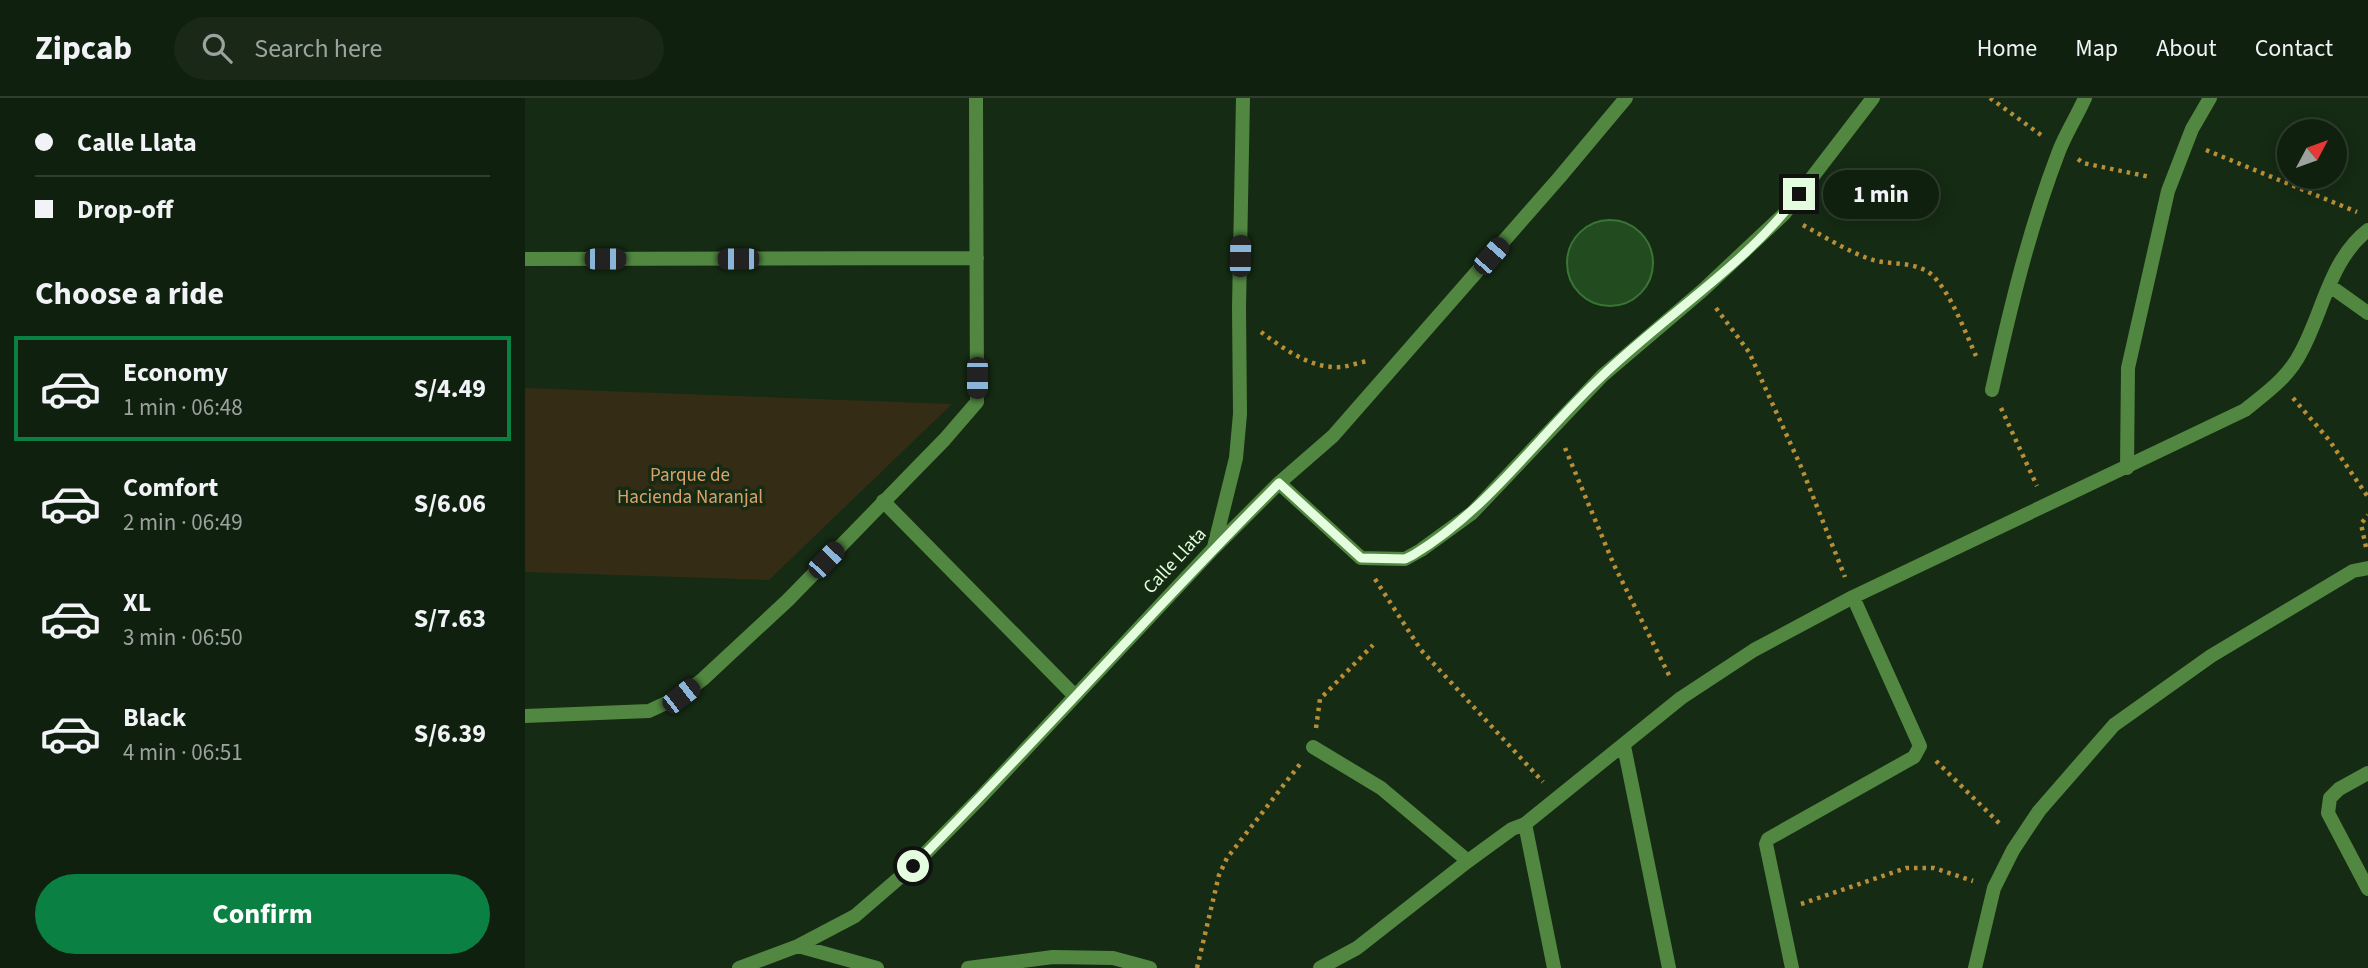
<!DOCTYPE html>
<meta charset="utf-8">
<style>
:root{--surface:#10200e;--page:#192817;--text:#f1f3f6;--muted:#9ca39e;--line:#303e2e;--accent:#0b8043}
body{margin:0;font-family:"Source Sans 3",sans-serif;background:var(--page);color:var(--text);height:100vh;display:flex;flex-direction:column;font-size:26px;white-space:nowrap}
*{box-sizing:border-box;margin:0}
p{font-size:23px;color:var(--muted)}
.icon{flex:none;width:38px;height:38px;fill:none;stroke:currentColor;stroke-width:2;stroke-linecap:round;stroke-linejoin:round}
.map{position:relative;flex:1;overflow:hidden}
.drawer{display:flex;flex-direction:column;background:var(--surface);width:525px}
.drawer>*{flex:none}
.guide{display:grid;align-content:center;height:154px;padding:0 35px;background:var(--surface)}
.needle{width:46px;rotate:49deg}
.fabs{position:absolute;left:1752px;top:21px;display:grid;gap:14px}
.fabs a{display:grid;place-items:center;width:70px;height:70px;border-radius:50%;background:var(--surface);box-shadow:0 4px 18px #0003,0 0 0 2px var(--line);font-size:35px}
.end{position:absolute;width:32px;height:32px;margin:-16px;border:9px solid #e4fddf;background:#111;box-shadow:0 0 0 4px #111}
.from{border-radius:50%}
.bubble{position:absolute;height:49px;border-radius:24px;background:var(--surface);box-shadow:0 4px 18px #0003,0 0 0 2px var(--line);font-size:23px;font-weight:700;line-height:49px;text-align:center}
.car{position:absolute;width:21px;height:42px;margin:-21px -10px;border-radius:9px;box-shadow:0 0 5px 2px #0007;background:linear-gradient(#222 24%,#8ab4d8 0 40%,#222 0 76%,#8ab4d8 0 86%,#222 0)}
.guide b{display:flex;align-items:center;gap:24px;height:66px;font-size:26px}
.guide b+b{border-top:2px solid var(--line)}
.guide i{width:18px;height:18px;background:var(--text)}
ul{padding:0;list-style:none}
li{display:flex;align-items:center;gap:21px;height:105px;margin:0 14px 10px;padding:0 21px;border:4px solid transparent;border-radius:0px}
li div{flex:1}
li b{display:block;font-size:26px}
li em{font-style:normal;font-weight:700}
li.current{border-color:var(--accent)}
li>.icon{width:63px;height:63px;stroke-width:1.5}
h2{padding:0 35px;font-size:32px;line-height:84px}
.button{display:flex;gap:14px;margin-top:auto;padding:14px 35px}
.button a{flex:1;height:80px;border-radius:42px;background:var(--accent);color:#fff;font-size:28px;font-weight:700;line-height:80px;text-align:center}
header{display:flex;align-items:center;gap:42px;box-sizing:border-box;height:98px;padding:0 35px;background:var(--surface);border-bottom:2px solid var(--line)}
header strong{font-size:33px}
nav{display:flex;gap:38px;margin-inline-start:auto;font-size:24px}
.search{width:490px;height:63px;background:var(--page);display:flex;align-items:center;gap:18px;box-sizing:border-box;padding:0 24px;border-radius:38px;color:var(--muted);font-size:26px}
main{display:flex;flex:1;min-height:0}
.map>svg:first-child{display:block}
.green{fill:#352c16}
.building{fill:#234b20;stroke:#387633;stroke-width:2}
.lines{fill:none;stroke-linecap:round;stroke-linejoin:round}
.path{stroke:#b88e38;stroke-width:4.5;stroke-dasharray:3.5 5;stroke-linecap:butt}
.lane{stroke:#518741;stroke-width:14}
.street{stroke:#518741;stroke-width:14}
.route{stroke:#e4fddf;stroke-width:9}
.labels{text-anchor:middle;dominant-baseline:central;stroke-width:7;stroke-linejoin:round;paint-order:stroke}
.park-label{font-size:19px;fill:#dba26d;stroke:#152b13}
.street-label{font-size:19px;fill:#e4fddf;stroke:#152b13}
</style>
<header>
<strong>Zipcab</strong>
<div class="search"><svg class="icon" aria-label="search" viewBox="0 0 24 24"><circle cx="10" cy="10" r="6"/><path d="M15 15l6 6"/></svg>Search here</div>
<nav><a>Home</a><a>Map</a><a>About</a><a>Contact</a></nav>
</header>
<main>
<section class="drawer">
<div class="guide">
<b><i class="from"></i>Calle Llata</b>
<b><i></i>Drop-off</b>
</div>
<h2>Choose a ride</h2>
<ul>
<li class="current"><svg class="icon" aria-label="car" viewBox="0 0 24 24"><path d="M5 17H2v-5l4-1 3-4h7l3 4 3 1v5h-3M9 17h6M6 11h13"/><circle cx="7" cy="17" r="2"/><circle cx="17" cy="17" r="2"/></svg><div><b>Economy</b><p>1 min · 06:48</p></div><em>S/4.49</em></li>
<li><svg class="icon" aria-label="car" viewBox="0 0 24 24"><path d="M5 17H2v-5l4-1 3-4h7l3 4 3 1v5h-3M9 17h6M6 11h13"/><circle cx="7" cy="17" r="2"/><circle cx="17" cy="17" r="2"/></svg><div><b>Comfort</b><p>2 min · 06:49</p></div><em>S/6.06</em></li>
<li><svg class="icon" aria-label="car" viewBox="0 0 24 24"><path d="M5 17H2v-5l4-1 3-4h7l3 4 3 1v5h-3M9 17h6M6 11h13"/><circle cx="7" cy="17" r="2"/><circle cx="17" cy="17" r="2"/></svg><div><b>XL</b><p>3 min · 06:50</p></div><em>S/7.63</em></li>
<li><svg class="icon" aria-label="car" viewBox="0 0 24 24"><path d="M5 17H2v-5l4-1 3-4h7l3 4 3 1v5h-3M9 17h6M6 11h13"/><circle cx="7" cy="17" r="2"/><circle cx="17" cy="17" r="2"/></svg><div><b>Black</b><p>4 min · 06:51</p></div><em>S/6.39</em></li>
</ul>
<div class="button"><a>Confirm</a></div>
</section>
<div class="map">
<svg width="1843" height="870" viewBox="0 0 1843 870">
<rect width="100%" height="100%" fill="#152b13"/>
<path class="green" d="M 0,290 L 427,306 L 244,482 L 0,474 Z"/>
<path class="building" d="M1042 165a43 43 0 1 1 86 0a43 43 0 1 1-86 0Z"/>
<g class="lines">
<path class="path" d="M 1465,0 L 1516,37
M 1681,52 L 1832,114
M 1553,61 L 1558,65 L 1625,79
M 1278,127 C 1300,139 1322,153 1345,161 C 1365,168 1390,162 1407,177 C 1426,195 1440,234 1451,258
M 1191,210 L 1224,254 L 1277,371 L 1320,479
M 736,234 C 759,251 786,271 816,269 C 825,268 835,264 844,263
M 1768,300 L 1804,342 L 1843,399
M 1476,310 L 1512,388
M 1040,350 L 1089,467 L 1146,581
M 1841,449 L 1836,426 L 1843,417
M 850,481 L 896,552 L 1018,684
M 791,630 L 795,601 L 848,547
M 1411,663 L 1477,728
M 1276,806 L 1381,770 L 1409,770 L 1448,783
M 672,870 L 694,777 L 702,760 L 775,666"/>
<path class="lane" d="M 358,403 L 550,598
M 788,649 L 856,690 L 943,763"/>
<path class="street" d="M 0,161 L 452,160
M 1805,188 L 1843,215
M 1467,292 C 1485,211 1504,131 1534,53 C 1541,35 1552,18 1560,0
M 1602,370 L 1603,270 L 1643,93 L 1667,31 L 1685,0
M 754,385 L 836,460 L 880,461 L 896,452 L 947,415 L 1077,278 L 1178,192 L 1259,116 L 1348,0
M 689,449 L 711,360 L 715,316 L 714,210 L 718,0
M 0,618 L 124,613 L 156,598 L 178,581 L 263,502 L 420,341 L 452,304 L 451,0
M 1099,648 L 1144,870
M 1843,675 L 1814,691 L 1805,700 L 1803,715 L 1843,791
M 1000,726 L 1029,870
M 273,848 L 352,870
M 214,870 L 273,848 L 330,818 L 388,768 L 455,700 L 688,451 L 754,385 L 808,338 L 1034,80 L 1101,0
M 443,870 L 528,859 L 588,860 L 625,870
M 795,870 L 832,850 L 943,763 L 987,731 L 1000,726 L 1156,600 L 1229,552 L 1328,499 L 1720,312 C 1741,295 1764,279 1776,254 C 1798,214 1805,161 1843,132
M 1267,870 L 1241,746 L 1243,741 L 1389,659 L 1395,648 L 1328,499
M 1450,870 L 1469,790 L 1488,752 L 1514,713 L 1589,627 L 1686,558 L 1828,473 L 1843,470"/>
</g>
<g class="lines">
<path class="route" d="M 388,768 C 512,643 629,510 754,385 L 836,460 L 880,461 L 888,457 C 963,412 1013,338 1076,279 C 1140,217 1221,167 1274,96"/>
</g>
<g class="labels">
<g class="park-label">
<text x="165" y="377">Parque de<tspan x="165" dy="22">Hacienda Naranjal</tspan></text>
</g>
<g class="street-label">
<text transform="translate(650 463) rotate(-47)">Calle Llata</text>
</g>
</g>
</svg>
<div class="fabs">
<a><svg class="needle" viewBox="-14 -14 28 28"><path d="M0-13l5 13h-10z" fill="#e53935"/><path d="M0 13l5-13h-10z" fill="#9ca39e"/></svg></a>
</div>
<i class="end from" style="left:388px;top:768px"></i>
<i class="end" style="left:1274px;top:96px"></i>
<div class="bubble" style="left:1298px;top:72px;width:116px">1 min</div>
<i class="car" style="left:715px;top:158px;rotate:1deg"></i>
<i class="car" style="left:966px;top:158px;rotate:41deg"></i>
<i class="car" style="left:80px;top:161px;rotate:90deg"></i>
<i class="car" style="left:213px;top:161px;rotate:270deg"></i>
<i class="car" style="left:452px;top:280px;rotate:180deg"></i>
<i class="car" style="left:301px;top:462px;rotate:44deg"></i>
<i class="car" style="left:156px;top:598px;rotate:52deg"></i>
</div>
</main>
